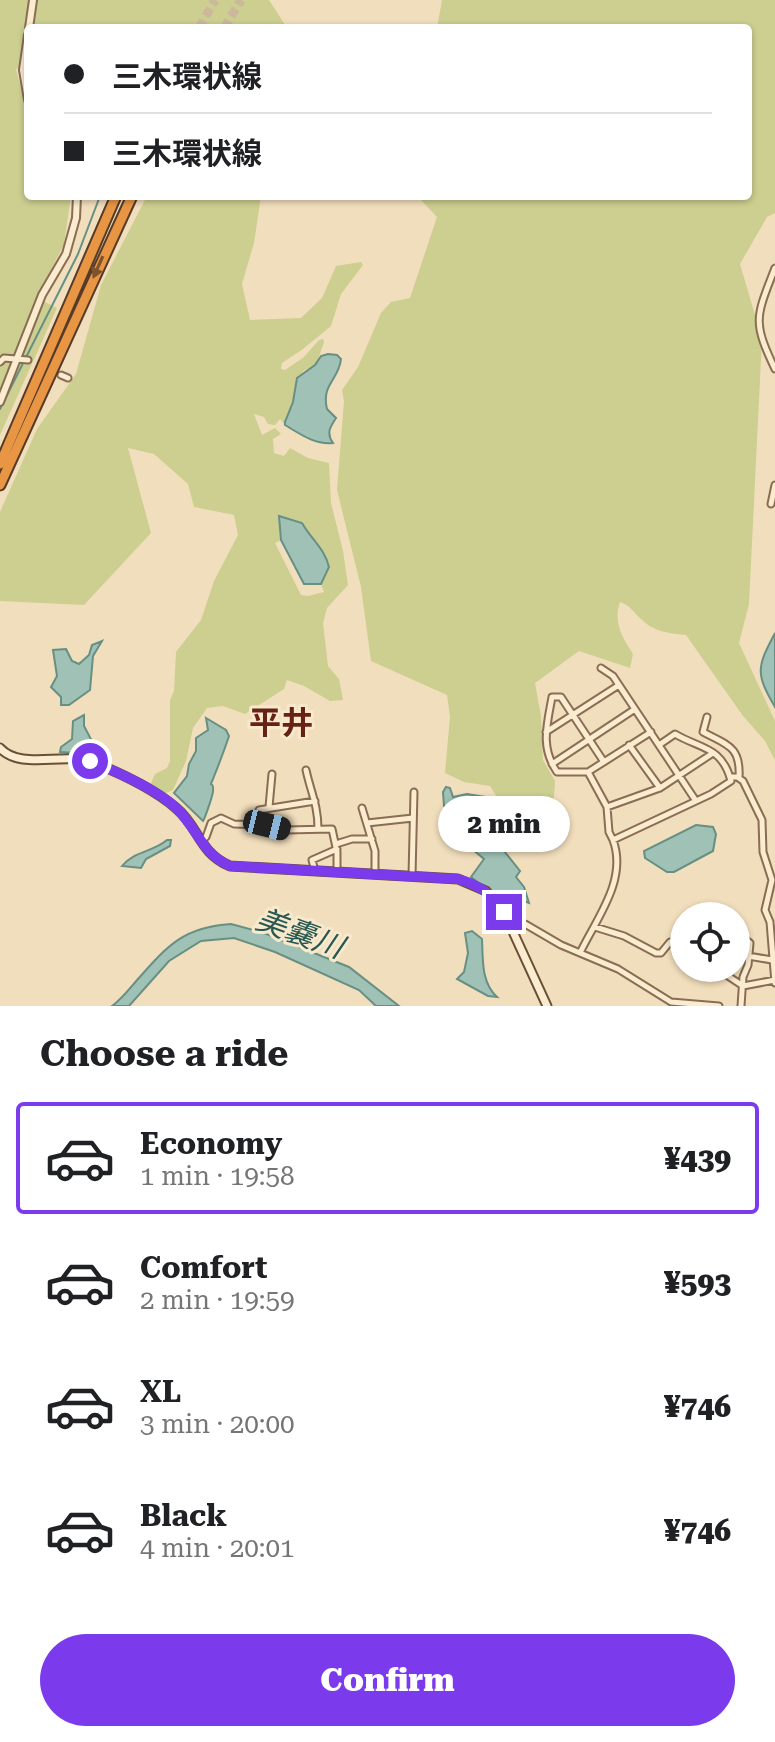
<!DOCTYPE html>
<meta charset="utf-8">
<style>
:root{--surface:#fff;--page:#f6f6f6;--text:#202124;--muted:#757577;--line:#e0e0e0;--accent:#7c3aed}
body{margin:0;font-family:"Roboto Serif","Noto Sans JP",serif;background:var(--page);color:var(--text);height:100vh;display:flex;flex-direction:column;font-size:30px;white-space:nowrap}
*{box-sizing:border-box;margin:0}
p{font-size:26px;color:var(--muted)}
.icon{flex:none;width:44px;height:44px;fill:none;stroke:currentColor;stroke-width:2;stroke-linecap:round;stroke-linejoin:round}
.map{position:relative;height:1006px;overflow:hidden}
.drawer{display:flex;flex-direction:column;background:var(--surface);flex:1}
.drawer>*{flex:none}
.banner{position:absolute;left:24px;top:24px;width:728px;height:176px;border-radius:8px;box-shadow:0 2px 6px #0004;display:grid;align-content:center;height:176px;padding:0 40px;background:var(--surface)}
.buttons{position:absolute;left:670px;top:902px;display:grid;gap:16px}
.buttons a{display:grid;place-items:center;width:80px;height:80px;border-radius:50%;background:var(--surface);box-shadow:0 2px 6px #0004;font-size:40px}
.end{position:absolute;width:36px;height:36px;margin:-18px;border:10px solid #7c3aed;background:#fff;box-shadow:0 0 0 4px #fff}
.from{border-radius:50%}
.bubble{position:absolute;height:56px;border-radius:28px;background:var(--surface);box-shadow:0 2px 6px #0004;font-size:26px;font-weight:800;line-height:56px;text-align:center}
.car{position:absolute;width:24px;height:48px;margin:-24px -12px;border-radius:10px;box-shadow:0 0 6px 2px #0007;background:linear-gradient(#222 24%,#8ab4d8 0 40%,#222 0 76%,#8ab4d8 0 86%,#222 0)}
.banner b{display:flex;align-items:center;gap:28px;height:76px;font-size:30px}
.banner b+b{border-top:2px solid var(--line)}
.banner i{width:20px;height:20px;background:var(--text)}
ul{padding:0;list-style:none}
li{display:flex;align-items:center;gap:24px;height:112px;margin:0 16px 12px;padding:0 24px;border:4px solid transparent;border-radius:8px}
li div{flex:1}
li b{display:block;font-size:30px}
li em{font-style:normal;font-weight:800}
li.on{border-color:var(--accent)}
li>.icon{width:72px;height:72px;stroke-width:1.5}
h2{padding:0 40px;font-size:36px;line-height:96px}
.primary-button{display:flex;gap:16px;margin-top:auto;padding:16px 40px}
.primary-button a{flex:1;height:92px;border-radius:48px;background:var(--accent);color:#fff;font-size:32px;font-weight:800;line-height:92px;text-align:center}
.map>svg:first-child{display:block}
.green{fill:#cccf8f;fill-rule:evenodd}
.water{fill:#a0c1b6;stroke:#678f83;stroke-width:2}
.lines{fill:none;stroke-linecap:round;stroke-linejoin:round}
.stream{stroke:#678f83;stroke-width:2}
.motorway-tunnel{stroke:#ccb99c;stroke-width:9;stroke-dasharray:9 4.5;stroke-linecap:butt}
.minor-casing{stroke:#896d54;stroke-width:9}
.tertiary-casing{stroke:#896d54;stroke-width:10}
.secondary-casing{stroke:#6b4e38;stroke-width:11}
.motorway-casing{stroke:#563b29;stroke-width:13}
.minor{stroke:#fbebcf;stroke-width:5}
.tertiary{stroke:#fbebcf;stroke-width:6}
.secondary{stroke:#fbebcf;stroke-width:7}
.motorway{stroke:#e99644;stroke-width:9}
.oneway{fill:#7e532b}
.route{stroke:#7c3aed;stroke-width:10}
.labels{text-anchor:middle;dominant-baseline:central;stroke-width:6;stroke-linejoin:round;paint-order:stroke}
.water-label{font-size:30px;font-style:italic;fill:#285852;stroke:#f8e8cc}
.quarter-label{font-size:32px;font-weight:bold;fill:#672216;stroke:#f8e8cc}
</style>
<div class="map">
<svg width="775" height="1006" viewBox="0 0 775 1006">
<rect width="100%" height="100%" fill="#f1debc"/>
<path class="green" d="M 0,0 L 269,0 L 287,28 L 28,28 L 28,65 L 16,69 L 28,115 L 28,196 L 71,196 L 64,244 L 37,298 L 57,308 L 0,435 Z
M 442,0 L 775,0 L 775,213 L 767,217 L 740,264 L 762,339 L 749,604 L 739,643 L 775,721 L 775,760 L 765,741 L 743,716 L 686,635 C 668,633 654,632 641,619 C 633,612 631,606 620,602 C 613,622 622,637 633,654 L 630,668 L 579,651 L 535,683 L 541,716 L 543,760 L 555,781 L 554,798 L 536,817 L 518,820 L 505,810 L 490,786 L 464,782 L 445,773 L 450,717 L 447,695 L 371,661 L 361,587 L 337,490 L 344,401 L 342,390 L 358,367 L 381,313 L 391,302 L 410,298 L 437,217 L 417,196 L 748,196 L 748,28 L 437,28 Z
M 147,196 L 261,196 L 254,243 L 242,284 L 250,320 L 301,318 L 322,298 L 336,266 L 361,262 L 363,265 L 341,294 L 331,326 L 303,349 L 282,363 L 281,369 L 285,370 L 304,357 L 319,340 L 323,339 L 324,342 L 316,365 L 303,371 L 285,425 L 280,419 L 275,425 L 268,424 L 264,417 L 254,414 L 262,435 L 275,428 L 281,434 L 273,439 L 274,453 L 284,456 L 290,448 L 308,458 L 329,463 L 331,503 L 343,551 L 348,585 L 327,608 L 323,623 L 328,666 L 339,679 L 343,700 L 330,701 L 304,686 L 287,680 L 284,689 L 245,714 L 223,706 L 207,708 L 193,728 L 186,761 L 173,790 L 164,794 L 153,788 L 151,783 L 155,774 L 167,768 L 170,761 L 170,700 L 174,691 L 176,652 L 201,620 L 214,581 L 238,535 L 234,515 L 194,507 L 188,484 L 154,454 L 128,448 L 151,533 L 84,605 L 0,601 L 0,512 L 37,429 L 76,374 L 101,285 ZM 279,520 L 302,523 L 315,541 L 328,569 L 321,584 L 324,592 L 308,596 L 301,595 L 275,543 L 281,540 Z"/>
<path class="water" d="M 328,354 L 337,355 L 341,359 C 339,380 321,384 327,409 L 336,418 C 330,427 326,433 333,443 C 315,445 300,434 285,425 L 285,422 L 293,402 L 297,378 L 315,365 L 321,356 Z
M 279,516 L 302,523 C 311,539 325,549 329,567 L 321,584 L 304,584 L 281,540 Z
M 775,633 L 775,707 C 755,673 757,667 775,633 Z
M 102,641 L 93,656 L 90,690 L 69,705 L 61,705 L 61,697 L 51,687 L 57,676 L 53,650 L 66,649 L 72,661 L 79,664 L 89,655 L 92,645 Z
M 84,715 L 84,726 L 94,745 L 91,754 L 60,752 L 61,747 L 72,739 L 73,721 Z
M 206,718 L 226,730 L 229,736 C 224,751 219,764 213,779 C 208,790 214,779 213,791 C 213,795 205,818 203,821 L 174,793 L 187,776 L 189,764 L 196,751 L 196,738 L 208,730 Z
M 446,787 L 450,788 L 453,797 L 467,794 L 485,797 L 489,811 L 489,832 L 520,871 L 516,877 L 524,887 L 529,903 L 512,897 L 502,901 L 471,877 L 484,859 L 461,840 L 462,812 L 457,804 L 451,808 L 444,806 L 443,792 Z
M 696,825 L 713,827 L 716,834 L 713,851 L 674,872 L 667,872 L 645,858 L 644,851 Z
M 167,840 L 171,840 L 170,846 L 146,859 L 141,868 L 122,866 C 134,851 153,852 167,840 Z
M 231,924 L 264,933 L 349,967 L 399,1006 L 376,1006 L 359,990 L 275,952 L 234,938 L 201,941 L 169,961 L 129,1006 L 112,1006 C 122,999 130,988 138,979 C 168,945 184,927 231,924 Z
M 472,931 L 482,939 C 483,960 481,982 497,997 L 488,996 L 457,979 L 464,972 L 468,953 L 465,933 Z"/>
<g class="lines">
<path class="stream" d="M 0,409 L 78,254 L 100,196"/>
<path class="motorway-tunnel" d="M 199,28 L 215,0
M 224,28 L 241,0"/>
<defs>
<path id="minor" d="M 775,268 C 756,317 752,321 775,369
M 0,362 L 4,358 L 28,360
M 61,375 L 68,378
M 771,504 L 775,485
M 601,668 L 613,676 L 696,801
M 707,717 L 703,732 C 727,745 741,746 739,778
M 546,732 L 619,685
M 629,745 L 660,788
M 604,762 L 561,697 L 552,697 C 547,725 540,747 557,772 L 588,772 L 607,807 L 609,832 L 613,840 L 711,794 L 731,781 C 722,746 700,749 675,734 L 659,745
M 552,764 L 635,709
M 306,770 C 311,793 318,805 318,829
M 588,772 L 651,732
M 731,777 L 737,777 L 743,781 L 762,820 L 763,852 L 772,880 L 765,910 L 770,922 L 775,983
M 269,807 L 272,774
M 607,807 L 660,788 L 713,753
M 362,808 L 375,851 L 375,874
M 367,823 L 413,818
M 255,825 L 259,810 L 315,801
M 201,840 L 206,837 L 211,823 L 221,818 L 234,824 L 267,825 L 286,830 L 332,829 L 337,852 L 337,872
M 336,844 L 352,839 L 372,839
M 315,871 L 312,860 L 337,849
M 412,876 L 414,792
M 511,924 L 525,924 L 561,945 L 618,969 L 671,1002 L 719,1006
M 595,927 L 624,936 L 656,953 L 661,953 L 670,942 L 673,942 L 684,957
M 736,939 L 745,939 L 750,943 L 748,965 L 743,977 L 741,1006
M 580,953 C 596,919 628,880 613,840
M 748,956 L 772,960
M 716,968 L 743,986 L 775,980"/>
<path id="tertiary" d="M 29,28 L 33,0
M 28,35 L 23,70 L 28,100
M 0,402 L 42,295 L 66,254 L 76,218 L 77,196"/>
<path id="secondary" d="M 0,748 C 21,771 65,751 95,763 C 122,774 154,789 176,808 C 199,827 199,853 230,866 L 458,879 L 486,891 L 504,912 L 547,1006"/>
<path id="motorway" d="M 0,464 L 116,196
M 0,485 L 132,196"/>
</defs>
<use href="#minor" class="minor-casing"/>
<use href="#tertiary" class="tertiary-casing"/>
<use href="#secondary" class="secondary-casing"/>
<use href="#motorway" class="motorway-casing"/>
<use href="#minor" class="minor"/>
<use href="#tertiary" class="tertiary"/>
<use href="#secondary" class="secondary"/>
<use href="#motorway" class="motorway"/>
</g>
<defs><path id="oneway-solid" d="M-6-.8H1V-3.2L6.5 0L1 3.2V.8H-6Z" transform="scale(2)"/></defs>
<use class="oneway" href="#oneway-solid" transform="translate(98 267) rotate(114)"/>
<g class="lines">
<path class="route" d="M 90,761 C 115,771 161,791 179,811 C 198,831 203,854 230,866 L 458,879 C 479,885 492,894 504,912"/>
</g>
<g class="labels">
<g class="water-label">
<text transform="translate(300 933) rotate(20)">美嚢川</text>
</g>
<g class="quarter-label">
<text x="281" y="723">平井</text>
</g>
</g>
</svg>
<div class="buttons">
<a><svg class="icon" aria-label="locate" viewBox="0 0 24 24"><circle cx="12" cy="12" r="6"/><path d="M12 2v4M12 18v4M2 12h4M18 12h4"/></svg></a>
</div>
<i class="end from" style="left:90px;top:761px"></i>
<i class="end" style="left:504px;top:912px"></i>
<div class="bubble" style="left:438px;top:796px;width:132px">2 min</div>
<i class="car" style="left:267px;top:825px;rotate:104deg"></i>
<div class="banner">
<b><i class="from"></i>三木環状線</b>
<b><i></i>三木環状線</b>
</div>
</div>
<section class="drawer">
<h2>Choose a ride</h2>
<ul>
<li class="on"><svg class="icon" aria-label="car" viewBox="0 0 24 24"><path d="M5 17H2v-5l4-1 3-4h7l3 4 3 1v5h-3M9 17h6M6 11h13"/><circle cx="7" cy="17" r="2"/><circle cx="17" cy="17" r="2"/></svg><div><b>Economy</b><p>1 min · 19:58</p></div><em>¥439</em></li>
<li><svg class="icon" aria-label="car" viewBox="0 0 24 24"><path d="M5 17H2v-5l4-1 3-4h7l3 4 3 1v5h-3M9 17h6M6 11h13"/><circle cx="7" cy="17" r="2"/><circle cx="17" cy="17" r="2"/></svg><div><b>Comfort</b><p>2 min · 19:59</p></div><em>¥593</em></li>
<li><svg class="icon" aria-label="car" viewBox="0 0 24 24"><path d="M5 17H2v-5l4-1 3-4h7l3 4 3 1v5h-3M9 17h6M6 11h13"/><circle cx="7" cy="17" r="2"/><circle cx="17" cy="17" r="2"/></svg><div><b>XL</b><p>3 min · 20:00</p></div><em>¥746</em></li>
<li><svg class="icon" aria-label="car" viewBox="0 0 24 24"><path d="M5 17H2v-5l4-1 3-4h7l3 4 3 1v5h-3M9 17h6M6 11h13"/><circle cx="7" cy="17" r="2"/><circle cx="17" cy="17" r="2"/></svg><div><b>Black</b><p>4 min · 20:01</p></div><em>¥746</em></li>
</ul>
<div class="primary-button"><a>Confirm</a></div>
</section>
